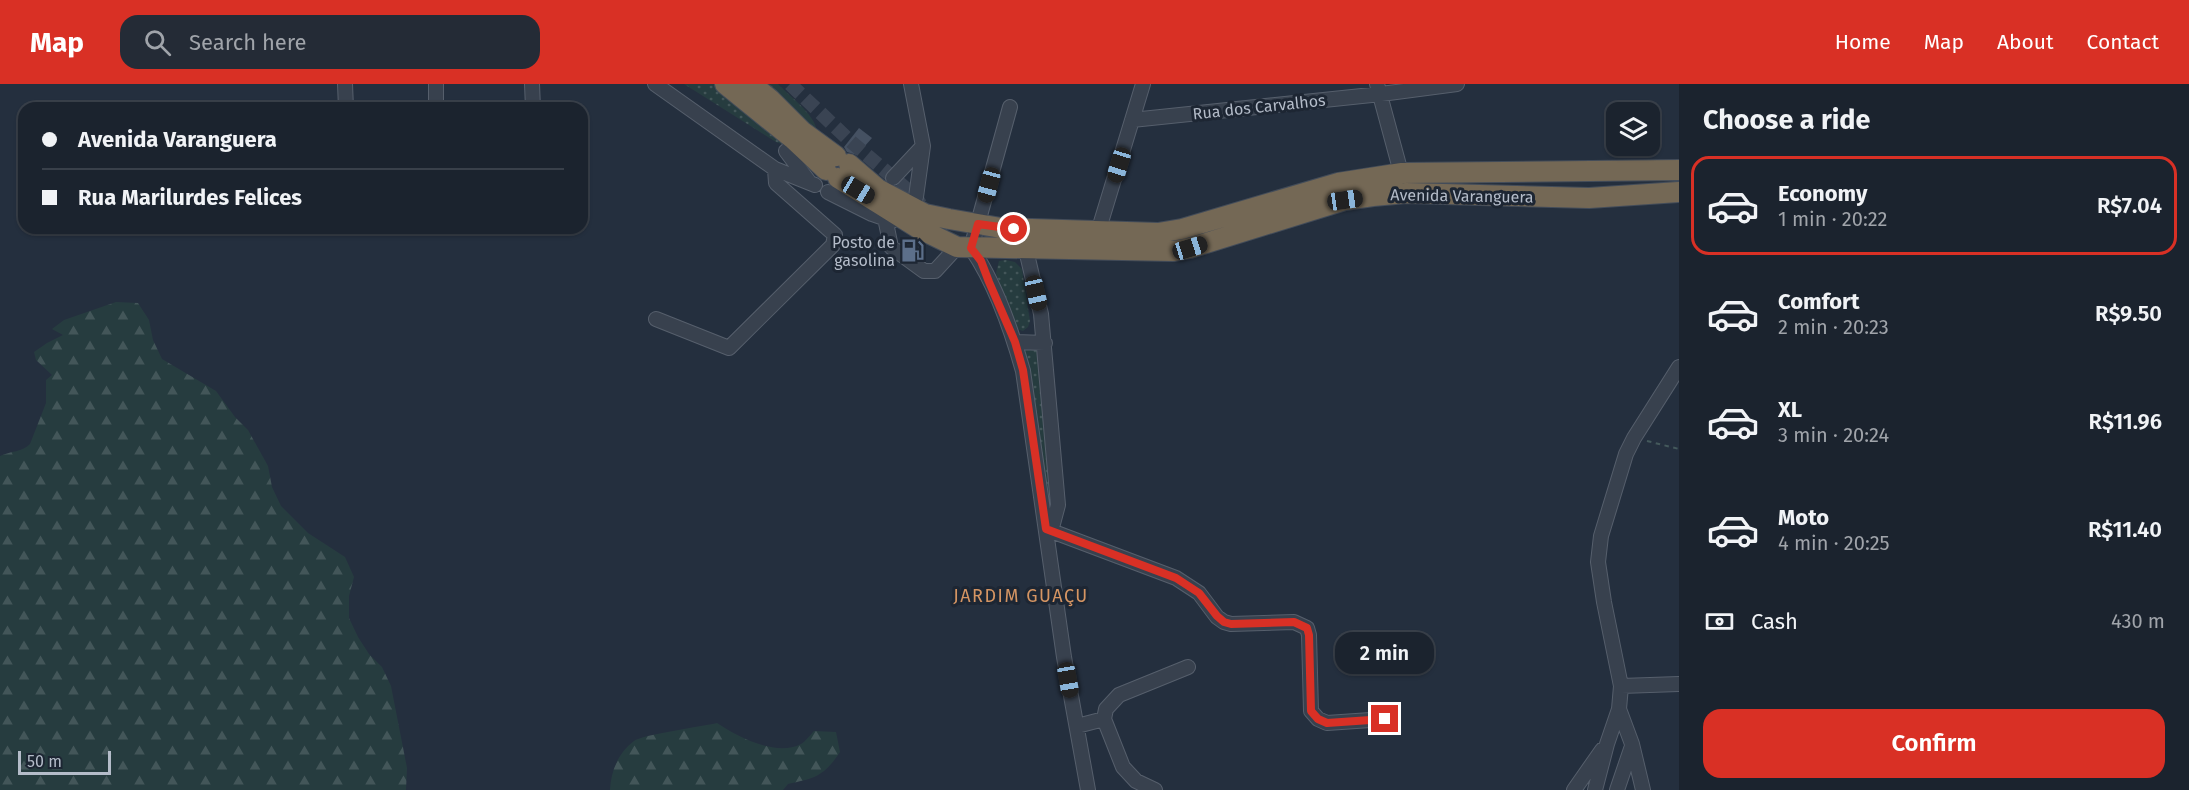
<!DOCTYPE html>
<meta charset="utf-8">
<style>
:root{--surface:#1b232e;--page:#242b36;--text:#f1f3f6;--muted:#a0a4aa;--line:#39404a;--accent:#d93025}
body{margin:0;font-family:"Fira Sans",sans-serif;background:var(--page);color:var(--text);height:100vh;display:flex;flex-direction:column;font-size:22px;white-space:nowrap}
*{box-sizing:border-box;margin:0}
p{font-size:20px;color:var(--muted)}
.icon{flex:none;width:33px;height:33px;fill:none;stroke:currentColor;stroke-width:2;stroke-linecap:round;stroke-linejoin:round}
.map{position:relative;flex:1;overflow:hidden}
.side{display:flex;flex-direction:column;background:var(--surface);width:510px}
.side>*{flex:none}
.guide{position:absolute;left:18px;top:18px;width:570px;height:132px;border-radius:18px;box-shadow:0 2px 4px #0004,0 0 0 2px var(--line);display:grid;align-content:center;height:132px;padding:0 24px;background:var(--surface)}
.controls{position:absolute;left:1606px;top:18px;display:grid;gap:12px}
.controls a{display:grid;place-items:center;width:54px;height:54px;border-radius:12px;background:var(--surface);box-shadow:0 2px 4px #0004,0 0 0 2px var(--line);font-size:30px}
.scale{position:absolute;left:18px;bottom:15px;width:93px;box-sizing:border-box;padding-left:6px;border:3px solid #b4bcc9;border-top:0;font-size:16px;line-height:21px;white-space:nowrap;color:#b4bcc9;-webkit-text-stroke:4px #1d2633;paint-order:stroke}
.end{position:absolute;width:27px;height:27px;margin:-14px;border:8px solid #d93025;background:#fff;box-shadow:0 0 0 3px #fff}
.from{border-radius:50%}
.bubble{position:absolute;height:42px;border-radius:18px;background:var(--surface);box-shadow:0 2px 4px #0004,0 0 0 2px var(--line);font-size:20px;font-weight:600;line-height:42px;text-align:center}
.car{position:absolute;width:18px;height:36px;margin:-18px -9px;border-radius:8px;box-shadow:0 0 4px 2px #0007;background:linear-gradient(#222 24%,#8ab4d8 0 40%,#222 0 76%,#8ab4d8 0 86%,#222 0)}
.guide b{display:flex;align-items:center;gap:21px;height:57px;font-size:22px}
.guide b+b{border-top:2px solid var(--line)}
.guide i{width:15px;height:15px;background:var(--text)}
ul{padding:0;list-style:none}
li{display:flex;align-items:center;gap:18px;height:99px;margin:0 12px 9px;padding:0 12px;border:3px solid transparent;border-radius:18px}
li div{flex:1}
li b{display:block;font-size:22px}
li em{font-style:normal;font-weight:600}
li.current{border-color:var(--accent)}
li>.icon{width:54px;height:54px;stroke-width:1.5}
h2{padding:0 24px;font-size:27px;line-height:72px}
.pay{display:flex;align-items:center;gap:15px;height:66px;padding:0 24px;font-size:22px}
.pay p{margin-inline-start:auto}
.button{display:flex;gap:12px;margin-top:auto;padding:12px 24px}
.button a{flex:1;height:69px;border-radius:18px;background:var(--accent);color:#fff;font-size:24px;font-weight:600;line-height:69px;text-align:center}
header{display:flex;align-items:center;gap:36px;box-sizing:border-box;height:84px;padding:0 30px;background:var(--accent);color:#fff}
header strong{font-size:28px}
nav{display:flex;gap:33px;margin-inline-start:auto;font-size:21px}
.search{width:420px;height:54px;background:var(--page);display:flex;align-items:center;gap:15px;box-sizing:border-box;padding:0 21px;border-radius:18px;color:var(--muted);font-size:22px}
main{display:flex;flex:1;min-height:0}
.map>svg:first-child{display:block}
.green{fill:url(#green-dots)}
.forest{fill:url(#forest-firs)}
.building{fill:#455162}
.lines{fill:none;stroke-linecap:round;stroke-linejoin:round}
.minor-tunnel{stroke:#3a4453;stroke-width:14;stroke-dasharray:14 7;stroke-linecap:butt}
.minor-casing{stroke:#565f6c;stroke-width:16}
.highway-casing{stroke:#434c59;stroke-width:22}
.path{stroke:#44595c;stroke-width:2;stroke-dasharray:4.5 4.5;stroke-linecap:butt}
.minor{stroke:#38414e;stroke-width:14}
.highway{stroke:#746855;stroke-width:20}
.route{stroke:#d93025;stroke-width:8}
.labels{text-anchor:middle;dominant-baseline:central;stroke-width:6;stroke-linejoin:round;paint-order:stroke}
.street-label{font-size:16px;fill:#b4bcc9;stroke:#1d2633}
.poi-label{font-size:16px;fill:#b4bcc9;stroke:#1d2633;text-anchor:end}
.neighbourhood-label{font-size:18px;letter-spacing:1.5px;fill:#d59563;stroke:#1d2633}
</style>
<header>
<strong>Map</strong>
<div class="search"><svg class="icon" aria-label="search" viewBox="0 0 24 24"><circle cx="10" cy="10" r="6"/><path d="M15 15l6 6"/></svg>Search here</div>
<nav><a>Home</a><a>Map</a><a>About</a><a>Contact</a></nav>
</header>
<main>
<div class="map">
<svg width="1679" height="706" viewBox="0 0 1679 706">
<defs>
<pattern id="green-dots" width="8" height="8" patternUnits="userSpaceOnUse" patternTransform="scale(1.5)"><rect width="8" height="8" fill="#263c3f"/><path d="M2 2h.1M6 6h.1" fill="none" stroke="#435659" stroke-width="1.8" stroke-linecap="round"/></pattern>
<pattern id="forest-firs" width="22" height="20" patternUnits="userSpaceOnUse" patternTransform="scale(1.5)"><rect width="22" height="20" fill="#263c3f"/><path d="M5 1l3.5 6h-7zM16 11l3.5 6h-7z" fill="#435659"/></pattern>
</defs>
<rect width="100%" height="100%" fill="#242f3e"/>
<path class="green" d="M 684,0 L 716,0 L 784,58 L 781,60 L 776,58 Z
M 755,0 L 778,0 C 790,13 814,29 817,47 Z
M 1006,176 L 1015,178 L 1022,185 L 1030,237 L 1028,243 L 1023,247 L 1017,245 L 1014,240 L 996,189 L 999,177 Z
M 1023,263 L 1039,263 L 1052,420 L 1049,421 Z"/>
<path class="forest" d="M 116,218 L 138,219 L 149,236 L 153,256 L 162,275 L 216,307 L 235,333 L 248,346 L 268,382 L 272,403 L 281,422 L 308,449 L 345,473 L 354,493 L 349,512 L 349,534 L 358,553 L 369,570 L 382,583 L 391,602 L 407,684 L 406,706 L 0,706 L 0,372 C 10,367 23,368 30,360 L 46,319 L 46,296 L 52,291 L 36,276 L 34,268 L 47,259 L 63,251 L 52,245 L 64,236 Z
M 717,639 C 738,653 776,673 801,660 C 806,657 811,650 814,647 L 836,648 L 840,668 C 824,692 816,694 788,700 L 783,706 L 610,706 C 611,687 618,669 634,657 C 641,651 704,642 717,639 Z"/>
<path class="building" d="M 859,44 L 872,54 L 857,71 L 847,68 L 844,63 Z"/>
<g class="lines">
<path class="minor-tunnel" d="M 790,0 L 849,56 L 916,113 L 920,120"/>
<defs>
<path id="minor" d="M 345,0 L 346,24
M 532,0 L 533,24
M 655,0 L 775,85 L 815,101
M 911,0 L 923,62 L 916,113
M 1377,0 L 1403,96
M 1010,23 L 971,164 C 994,197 1012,248 1023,287 L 1064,573 L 1088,706
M 436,24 L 436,0
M 1132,36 L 1381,10 L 1457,0
M 786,67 L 810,99
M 893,94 L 923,62
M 828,108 L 872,130 L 892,137
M 885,134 L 891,163 L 924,187 L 935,187 L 957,163
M 1098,148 L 1143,0
M 1027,156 L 1026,166 L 1041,230 L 1058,421 L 1050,451
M 656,235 L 729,264 L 833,161 L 835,151 L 776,99 L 775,85
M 1015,258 L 1045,259
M 1046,445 L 1176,494 L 1199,509 L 1217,533 L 1224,538 L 1231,540 L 1294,538 L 1307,544 L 1309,551 L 1311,627 L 1318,635 L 1327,639 L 1385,635
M 1621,602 L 1679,600
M 1619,625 L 1632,660 L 1643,706
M 1104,635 L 1106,625 L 1119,611 L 1188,583
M 1077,642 L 1104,635 L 1123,683 L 1136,697 L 1155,706
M 1574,706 L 1602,666
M 1595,706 L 1607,660 L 1619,625 L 1621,602 L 1604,518 L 1598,478 L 1601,452 L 1626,370 L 1634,354 L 1679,283
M 1617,706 L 1632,662"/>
<path id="highway" d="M 725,0 L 793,55 L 826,86
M 751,0 L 770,15 L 802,47 L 836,72
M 849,80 L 878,105 L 925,130 L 949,135 L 1001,144 L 1158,149 L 1182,145 L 1338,99 L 1402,89 L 1679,86
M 838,94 L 918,144 L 957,163 L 1174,167 L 1190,164 L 1345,116 L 1373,112 L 1406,109 L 1589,114 L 1679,108"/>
</defs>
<use href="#minor" class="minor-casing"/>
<use href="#highway" class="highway-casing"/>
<path class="path" d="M 1647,357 L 1679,365"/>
<use href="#minor" class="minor"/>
<use href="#highway" class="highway"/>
</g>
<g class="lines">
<path class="route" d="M 1014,145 L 978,140 L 971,164 L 981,177 L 989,198 L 1015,258 L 1023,286 L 1046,445 L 1176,494 L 1199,509 L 1217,532 L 1224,538 L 1231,540 L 1294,538 L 1307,544 L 1309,551 L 1311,627 L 1318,635 L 1327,639 L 1385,635"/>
</g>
<defs>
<symbol id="fuel-bare" viewBox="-9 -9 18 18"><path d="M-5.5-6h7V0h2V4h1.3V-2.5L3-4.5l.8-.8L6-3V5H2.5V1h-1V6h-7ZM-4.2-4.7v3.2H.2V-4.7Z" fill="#5c6f8a" stroke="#1d2633" stroke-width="2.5" paint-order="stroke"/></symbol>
</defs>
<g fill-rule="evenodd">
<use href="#fuel-bare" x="896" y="150" width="33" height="33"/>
</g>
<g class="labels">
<g class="street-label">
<text transform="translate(1259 23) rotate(-6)">Rua dos Carvalhos</text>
<text transform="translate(1462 112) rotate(1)">Avenida Varanguera</text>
</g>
<g class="poi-label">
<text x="895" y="158">Posto de<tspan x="895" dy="18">gasolina</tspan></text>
</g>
<g class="neighbourhood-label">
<text x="1021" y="512">JARDIM GUAÇU</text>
</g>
</g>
</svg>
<div class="controls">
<a><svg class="icon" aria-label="layers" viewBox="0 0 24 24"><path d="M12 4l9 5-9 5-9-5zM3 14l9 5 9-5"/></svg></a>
</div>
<div class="scale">50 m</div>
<i class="end from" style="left:1014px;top:145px"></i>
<i class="end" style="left:1385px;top:635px"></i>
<div class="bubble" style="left:1335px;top:548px;width:99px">2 min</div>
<i class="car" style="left:1119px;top:81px;rotate:197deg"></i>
<i class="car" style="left:989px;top:101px;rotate:195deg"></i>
<i class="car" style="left:858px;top:106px;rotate:121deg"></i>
<i class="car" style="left:1345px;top:116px;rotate:82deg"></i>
<i class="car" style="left:1190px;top:164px;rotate:73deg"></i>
<i class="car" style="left:1036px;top:209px;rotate:167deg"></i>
<i class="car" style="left:1068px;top:596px;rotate:170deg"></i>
<div class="guide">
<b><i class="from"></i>Avenida Varanguera</b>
<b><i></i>Rua Marilurdes Felices</b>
</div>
</div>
<section class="side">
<h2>Choose a ride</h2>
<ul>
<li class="current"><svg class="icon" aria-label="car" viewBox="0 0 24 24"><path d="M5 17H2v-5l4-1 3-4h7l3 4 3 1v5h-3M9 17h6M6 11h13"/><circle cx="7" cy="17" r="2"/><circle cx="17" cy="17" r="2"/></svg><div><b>Economy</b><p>1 min · 20:22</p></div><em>R$7.04</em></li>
<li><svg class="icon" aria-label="car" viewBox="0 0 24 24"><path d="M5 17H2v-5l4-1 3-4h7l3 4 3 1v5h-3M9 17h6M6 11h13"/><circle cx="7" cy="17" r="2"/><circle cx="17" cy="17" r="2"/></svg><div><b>Comfort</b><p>2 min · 20:23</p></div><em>R$9.50</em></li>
<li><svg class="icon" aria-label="car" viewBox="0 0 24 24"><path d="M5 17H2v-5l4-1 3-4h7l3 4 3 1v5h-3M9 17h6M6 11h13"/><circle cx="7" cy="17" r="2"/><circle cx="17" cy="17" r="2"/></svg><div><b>XL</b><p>3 min · 20:24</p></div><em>R$11.96</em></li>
<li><svg class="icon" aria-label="car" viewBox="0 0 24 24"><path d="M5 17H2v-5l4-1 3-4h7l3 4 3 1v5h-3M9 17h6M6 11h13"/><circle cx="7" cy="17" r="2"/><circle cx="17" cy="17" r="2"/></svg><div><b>Moto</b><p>4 min · 20:25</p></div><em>R$11.40</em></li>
</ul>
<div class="pay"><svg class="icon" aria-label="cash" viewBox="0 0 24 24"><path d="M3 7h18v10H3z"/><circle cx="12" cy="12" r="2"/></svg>Cash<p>430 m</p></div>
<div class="button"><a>Confirm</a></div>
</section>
</main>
